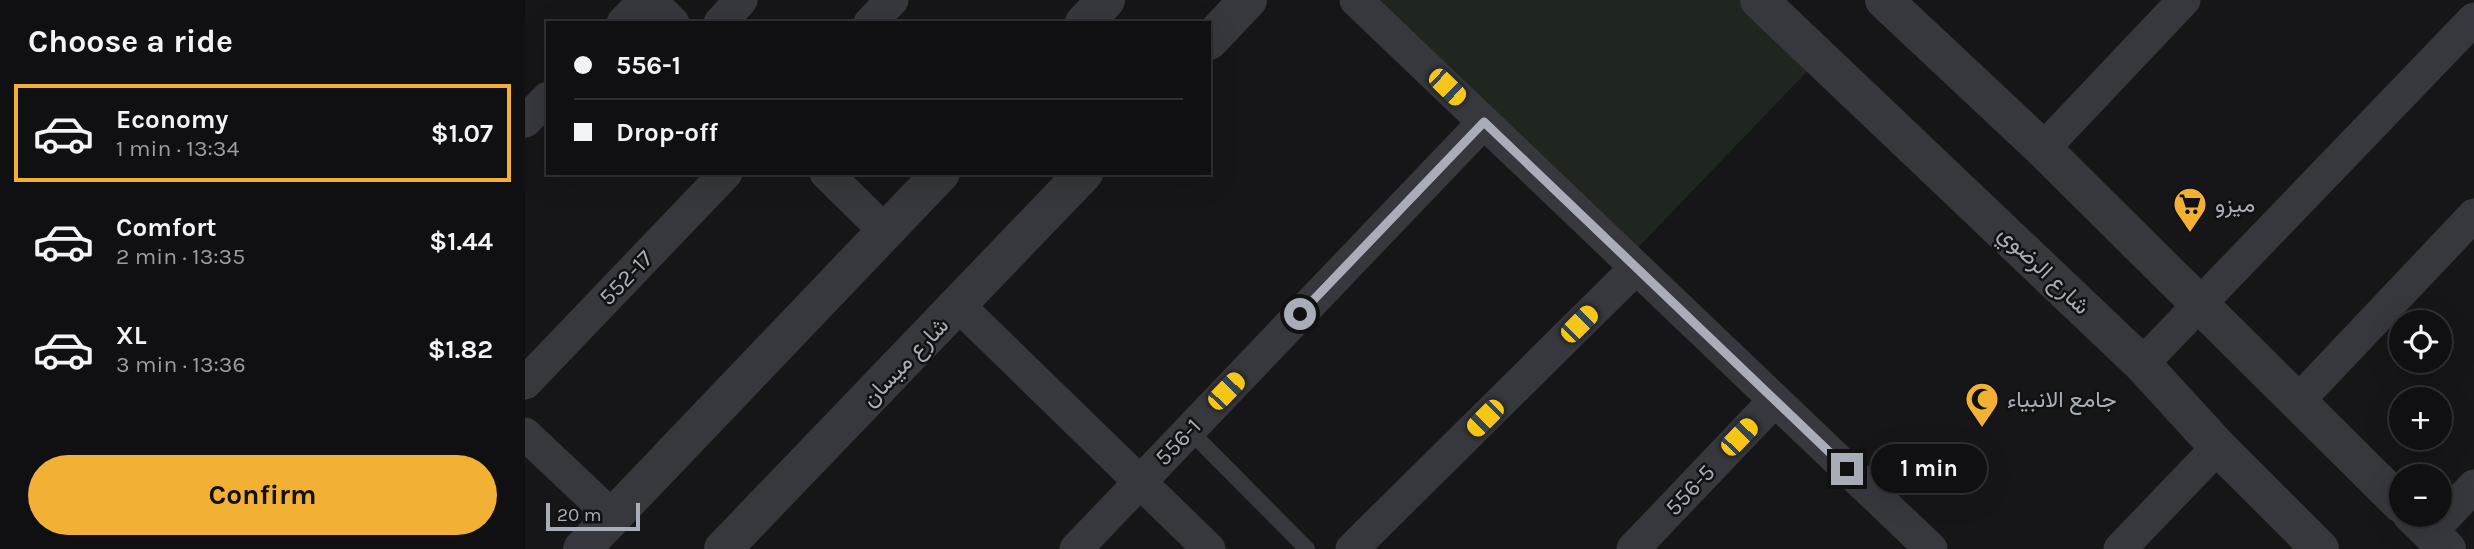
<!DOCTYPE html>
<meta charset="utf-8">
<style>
:root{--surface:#101012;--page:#1e1e20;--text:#f1f3f6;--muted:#9c9d9f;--line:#303032;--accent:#f2b134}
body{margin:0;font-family:Karla,Vazirmatn,sans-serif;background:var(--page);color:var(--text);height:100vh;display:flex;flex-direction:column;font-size:26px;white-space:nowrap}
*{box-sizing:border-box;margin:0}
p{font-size:23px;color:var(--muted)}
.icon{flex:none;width:38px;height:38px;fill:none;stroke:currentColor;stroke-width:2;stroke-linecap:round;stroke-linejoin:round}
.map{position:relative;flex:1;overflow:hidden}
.side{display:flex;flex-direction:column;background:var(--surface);width:525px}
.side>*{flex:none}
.guide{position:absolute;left:21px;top:21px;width:665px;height:154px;border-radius:0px;box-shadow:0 7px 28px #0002,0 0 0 2px var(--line);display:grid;align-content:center;height:154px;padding:0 28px;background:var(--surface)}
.buttons{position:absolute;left:1864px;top:310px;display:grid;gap:14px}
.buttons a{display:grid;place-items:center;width:63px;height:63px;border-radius:50%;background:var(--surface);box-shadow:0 7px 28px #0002,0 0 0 2px var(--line);font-size:35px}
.scale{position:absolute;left:21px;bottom:18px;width:94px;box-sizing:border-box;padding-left:7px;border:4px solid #a8adb8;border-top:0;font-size:19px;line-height:24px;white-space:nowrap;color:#a8adb8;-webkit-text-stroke:5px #111113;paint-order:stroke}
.end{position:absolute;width:32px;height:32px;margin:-16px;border:9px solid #a8adb8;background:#111;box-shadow:0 0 0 4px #111}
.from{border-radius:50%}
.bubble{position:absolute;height:49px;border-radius:24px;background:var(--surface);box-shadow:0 7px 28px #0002,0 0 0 2px var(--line);font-size:23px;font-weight:700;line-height:49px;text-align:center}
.car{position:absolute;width:21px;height:42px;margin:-21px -10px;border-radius:9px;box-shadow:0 0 5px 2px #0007;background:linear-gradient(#f5c518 24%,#345 0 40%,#f5c518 0 76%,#345 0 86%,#f5c518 0)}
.guide b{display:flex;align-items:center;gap:24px;height:66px;font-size:26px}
.guide b+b{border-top:2px solid var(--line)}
.guide i{width:18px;height:18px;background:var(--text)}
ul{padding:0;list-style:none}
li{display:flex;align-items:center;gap:21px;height:98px;margin:0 14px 10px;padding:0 14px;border:4px solid transparent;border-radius:0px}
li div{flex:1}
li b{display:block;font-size:26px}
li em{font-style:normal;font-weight:700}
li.active{border-color:var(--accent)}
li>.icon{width:63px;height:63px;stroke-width:1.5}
h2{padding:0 28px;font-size:32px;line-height:84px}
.primary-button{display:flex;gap:14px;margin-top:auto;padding:14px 28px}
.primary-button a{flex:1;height:80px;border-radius:42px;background:var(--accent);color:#111;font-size:28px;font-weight:700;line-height:80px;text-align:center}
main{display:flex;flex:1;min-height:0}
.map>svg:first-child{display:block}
.green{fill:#1e261f}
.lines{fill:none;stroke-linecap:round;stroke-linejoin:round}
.service{stroke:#37383d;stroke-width:16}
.minor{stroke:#37383d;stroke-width:33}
.tertiary{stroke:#37383d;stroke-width:38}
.route{stroke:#a8adb8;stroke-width:9}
.labels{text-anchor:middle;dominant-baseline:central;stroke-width:5;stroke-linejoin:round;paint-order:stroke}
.poi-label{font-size:23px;fill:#a8adb8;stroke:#111113;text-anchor:start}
.street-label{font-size:23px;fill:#a8adb8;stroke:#111113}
</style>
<main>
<section class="side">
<h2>Choose a ride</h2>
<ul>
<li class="active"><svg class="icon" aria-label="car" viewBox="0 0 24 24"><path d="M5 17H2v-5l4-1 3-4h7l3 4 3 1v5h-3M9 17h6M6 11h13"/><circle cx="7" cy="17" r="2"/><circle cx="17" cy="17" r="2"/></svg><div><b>Economy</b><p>1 min · 13:34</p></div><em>$1.07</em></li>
<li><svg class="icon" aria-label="car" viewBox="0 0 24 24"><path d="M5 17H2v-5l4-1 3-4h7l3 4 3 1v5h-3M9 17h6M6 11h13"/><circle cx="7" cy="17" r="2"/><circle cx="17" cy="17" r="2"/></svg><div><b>Comfort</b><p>2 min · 13:35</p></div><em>$1.44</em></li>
<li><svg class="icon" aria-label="car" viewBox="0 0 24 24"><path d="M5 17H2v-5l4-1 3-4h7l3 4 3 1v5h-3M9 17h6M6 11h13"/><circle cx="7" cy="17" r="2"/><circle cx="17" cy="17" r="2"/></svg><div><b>XL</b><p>3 min · 13:36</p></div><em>$1.82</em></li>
</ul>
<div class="primary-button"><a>Confirm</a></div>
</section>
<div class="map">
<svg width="1949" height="549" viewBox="0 0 1949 549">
<rect width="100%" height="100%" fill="#161618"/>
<path class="green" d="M 831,0 L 1234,0 L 1295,58 L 1102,259 Z"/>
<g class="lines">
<path class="service" d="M 664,430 L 782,549"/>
<path class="minor" d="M 125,0 L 148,23
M 831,0 L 1406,549
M 98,23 L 120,0
M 195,23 L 216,0
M 345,23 L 367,0
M 0,121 L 23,98
M 1518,149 L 1659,0
M 301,173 L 361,232
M 434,306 L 684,549
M 1617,364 L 1949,19
M 0,383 L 201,173
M 1773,401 L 1949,215
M 0,434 L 88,517
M 1905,533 L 1949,486
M 551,549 L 959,122
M 827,549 L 1111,268
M 1108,549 L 1250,400
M 1595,549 L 1693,447"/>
<path class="tertiary" d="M 1234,0 L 1617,364 L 1693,447 L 1795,549
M 1359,0 L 1518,149 L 1876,504
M 559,23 L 581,0
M 684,41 L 723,0
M 1886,514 L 1922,549
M 57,549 L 416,173
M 198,549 L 559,173"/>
</g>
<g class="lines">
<path class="route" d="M 775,314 L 959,122 L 1322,469"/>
</g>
<defs>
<symbol id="supermarket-pin" viewBox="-11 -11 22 30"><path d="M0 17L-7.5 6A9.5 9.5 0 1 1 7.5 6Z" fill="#f2b134" stroke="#111113"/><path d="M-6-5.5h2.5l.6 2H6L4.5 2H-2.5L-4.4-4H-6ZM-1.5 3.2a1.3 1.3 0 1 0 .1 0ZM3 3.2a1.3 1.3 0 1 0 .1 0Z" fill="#111"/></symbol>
<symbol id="mosque-pin" viewBox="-11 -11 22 30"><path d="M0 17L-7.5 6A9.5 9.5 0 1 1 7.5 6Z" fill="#f2b134" stroke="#111113"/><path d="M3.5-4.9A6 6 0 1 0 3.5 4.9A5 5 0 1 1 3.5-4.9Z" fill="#111"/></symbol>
</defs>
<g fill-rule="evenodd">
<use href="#supermarket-pin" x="1646" y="185" width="38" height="52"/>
<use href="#mosque-pin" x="1438" y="380" width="38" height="52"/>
</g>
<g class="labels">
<g class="poi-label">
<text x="1690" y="204">ميزو</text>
<text x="1482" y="399">جامع الانبياء</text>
</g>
<g class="street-label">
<text transform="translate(1519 270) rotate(44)">شارع الرضوي</text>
<text transform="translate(101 278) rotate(-46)">552-17</text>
<text transform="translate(380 362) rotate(-46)">شارع ميسان</text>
<text transform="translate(653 442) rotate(-46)">556-1</text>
<text transform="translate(1165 490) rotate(-47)">556-5</text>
</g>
</g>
</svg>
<div class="buttons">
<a><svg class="icon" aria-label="locate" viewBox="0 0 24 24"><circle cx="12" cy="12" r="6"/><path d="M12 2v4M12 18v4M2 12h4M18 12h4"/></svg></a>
<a>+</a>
<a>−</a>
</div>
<div class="scale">20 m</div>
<i class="end from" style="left:775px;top:314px"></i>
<i class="end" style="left:1322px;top:469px"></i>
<div class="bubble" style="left:1346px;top:444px;width:116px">1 min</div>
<i class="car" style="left:922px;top:87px;rotate:134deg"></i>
<i class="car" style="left:1054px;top:324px;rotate:45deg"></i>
<i class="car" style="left:701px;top:391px;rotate:44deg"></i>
<i class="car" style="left:960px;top:418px;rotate:225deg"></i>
<i class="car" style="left:1214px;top:437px;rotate:44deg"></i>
<div class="guide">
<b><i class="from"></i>556-1</b>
<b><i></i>Drop-off</b>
</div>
</div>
</main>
